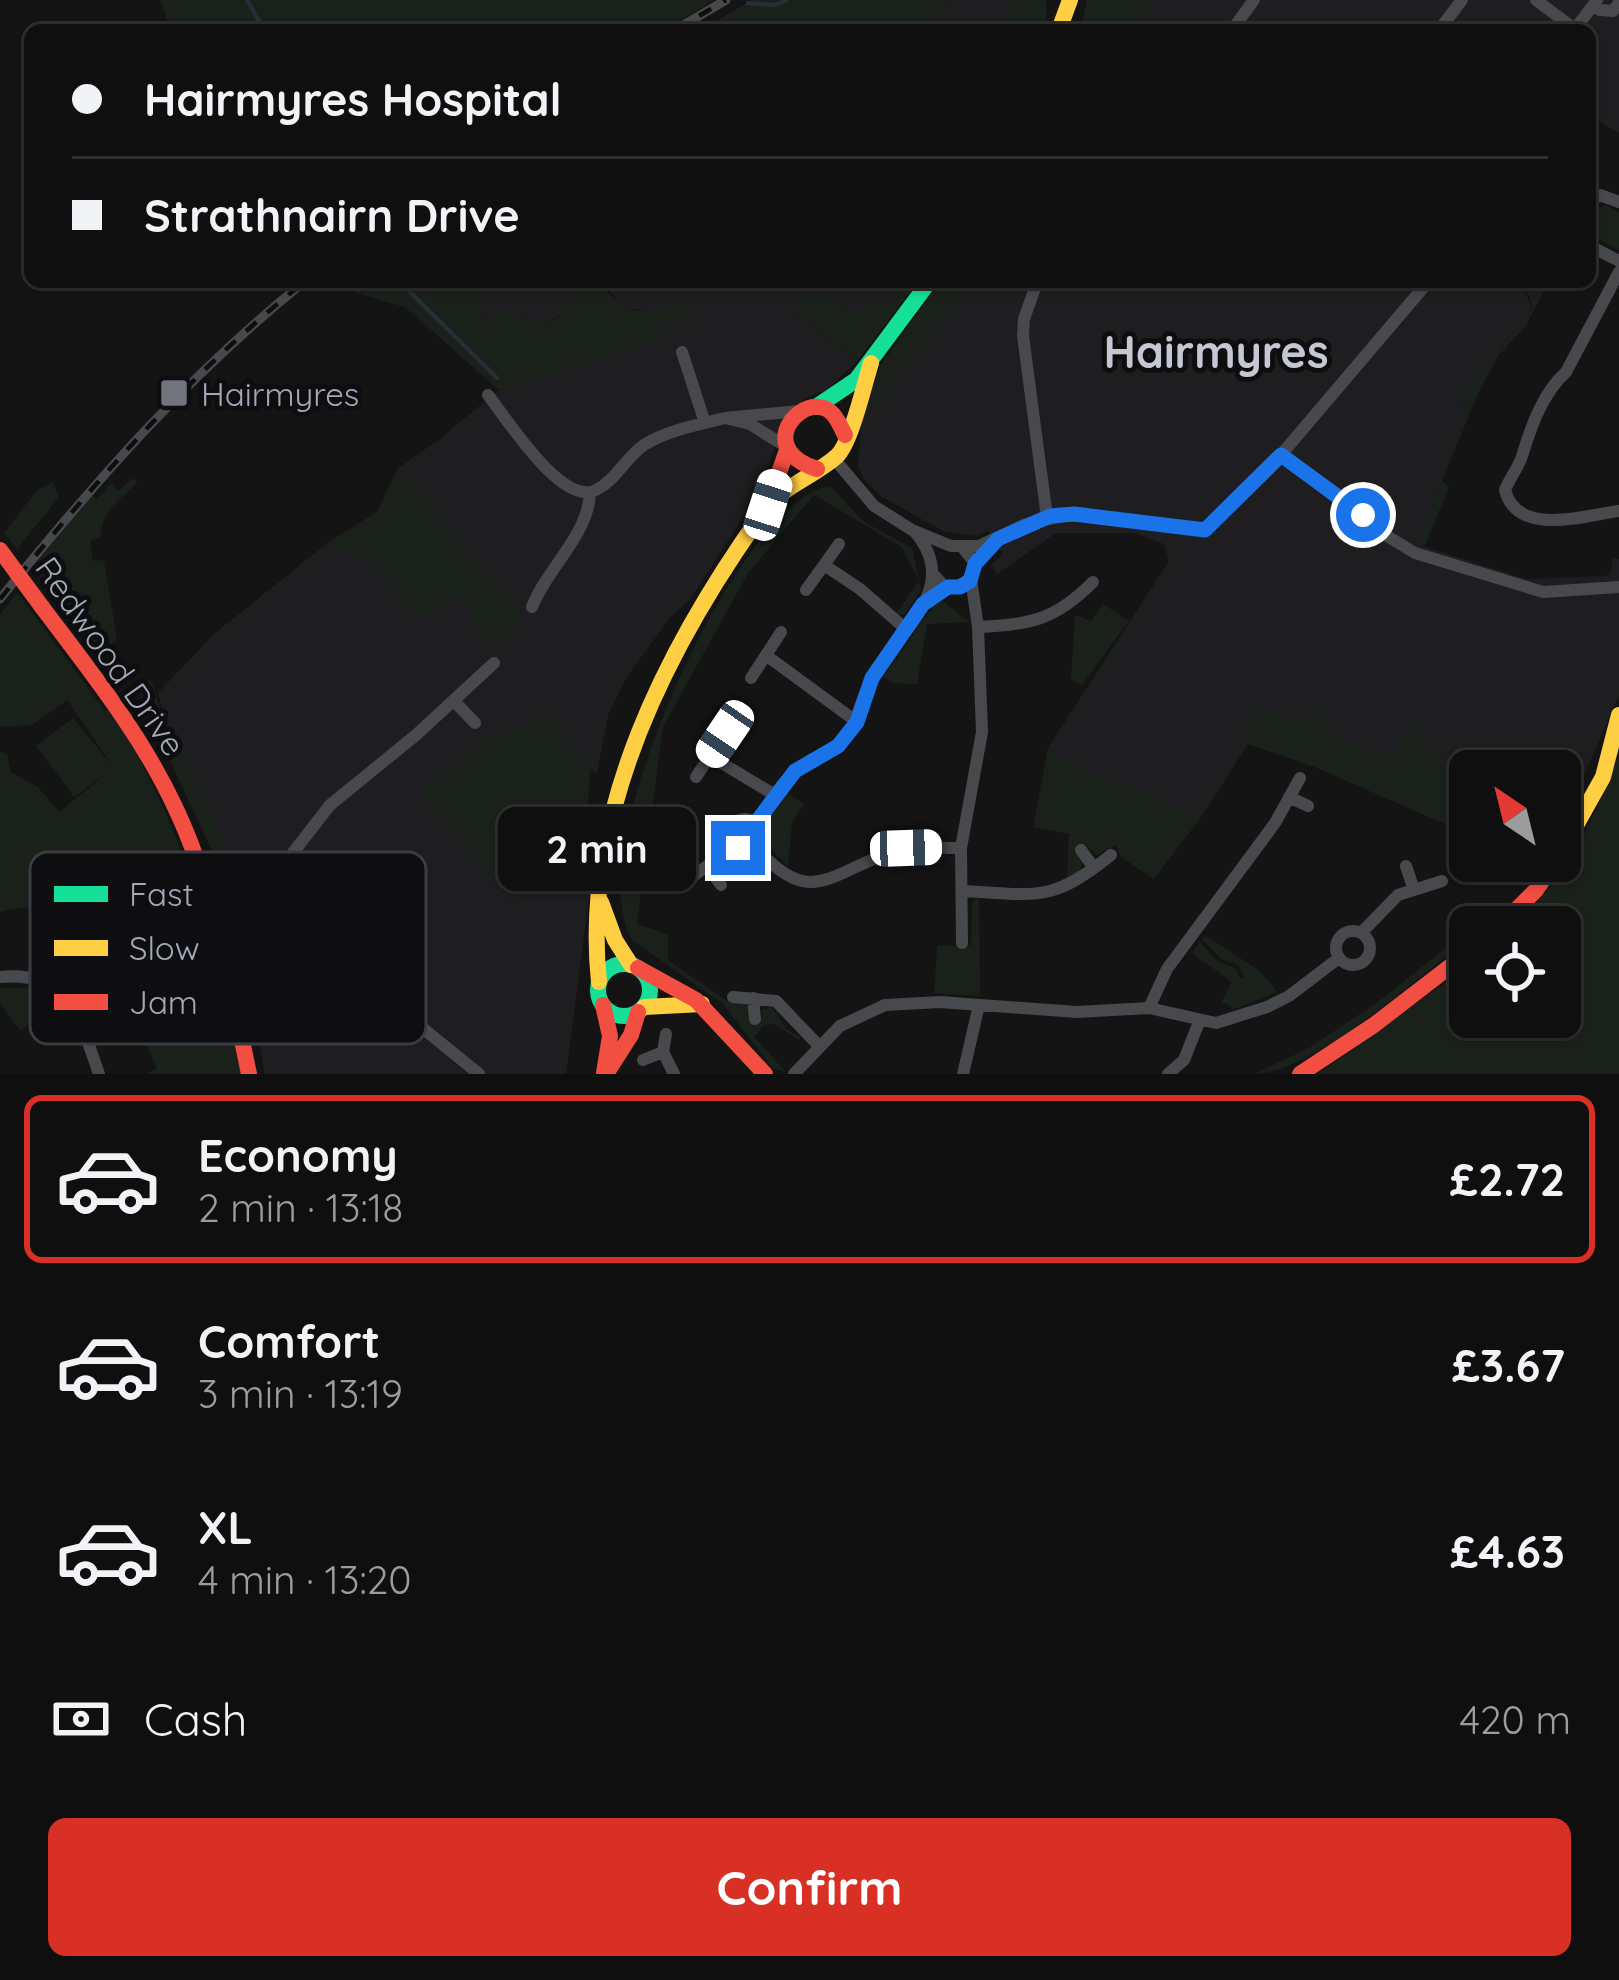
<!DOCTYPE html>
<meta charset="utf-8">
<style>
:root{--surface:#0f0f0f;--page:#1d1d1d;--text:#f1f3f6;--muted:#9b9c9e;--line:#2f2f2f;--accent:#d93025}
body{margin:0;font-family:Quicksand,sans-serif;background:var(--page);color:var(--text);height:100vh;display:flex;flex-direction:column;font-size:45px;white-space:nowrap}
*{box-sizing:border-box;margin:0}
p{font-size:39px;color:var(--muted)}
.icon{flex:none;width:66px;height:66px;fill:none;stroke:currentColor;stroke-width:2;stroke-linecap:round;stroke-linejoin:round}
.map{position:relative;height:1074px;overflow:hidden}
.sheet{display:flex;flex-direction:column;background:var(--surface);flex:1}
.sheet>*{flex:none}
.banner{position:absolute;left:24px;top:24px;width:1572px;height:264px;border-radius:18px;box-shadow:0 3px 9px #0004,0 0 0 3px var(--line);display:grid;align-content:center;height:264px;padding:0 48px;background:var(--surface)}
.needle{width:78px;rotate:325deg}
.buttons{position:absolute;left:1449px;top:750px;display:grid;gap:24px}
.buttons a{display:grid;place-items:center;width:132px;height:132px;border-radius:18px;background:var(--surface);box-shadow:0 3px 9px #0004,0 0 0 3px var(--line);font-size:60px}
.end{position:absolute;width:54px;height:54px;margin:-27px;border:15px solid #1a73e8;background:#fff;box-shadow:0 0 0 6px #fff}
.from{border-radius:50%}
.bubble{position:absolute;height:84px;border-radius:18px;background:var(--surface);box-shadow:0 3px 9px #0004,0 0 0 3px var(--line);font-size:39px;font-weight:700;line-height:84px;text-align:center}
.car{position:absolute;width:36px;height:72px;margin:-36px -18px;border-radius:15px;box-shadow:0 0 9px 3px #0007;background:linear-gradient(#fff 24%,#345 0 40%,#fff 0 76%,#345 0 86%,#fff 0)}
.banner b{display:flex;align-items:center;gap:42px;height:114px;font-size:45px}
.banner b+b{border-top:3px solid var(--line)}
.banner i{width:30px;height:30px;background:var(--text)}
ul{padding:21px 0 0;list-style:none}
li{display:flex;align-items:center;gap:36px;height:168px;margin:0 24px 18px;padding:0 24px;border:6px solid transparent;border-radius:18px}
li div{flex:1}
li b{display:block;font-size:45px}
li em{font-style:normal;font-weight:700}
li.on{border-color:var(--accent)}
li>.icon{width:108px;height:108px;stroke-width:1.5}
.pay{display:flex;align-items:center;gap:30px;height:132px;padding:0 48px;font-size:45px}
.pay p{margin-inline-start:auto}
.cta{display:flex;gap:24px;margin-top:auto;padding:24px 48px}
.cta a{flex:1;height:138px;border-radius:18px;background:var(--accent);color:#fff;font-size:48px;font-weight:700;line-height:138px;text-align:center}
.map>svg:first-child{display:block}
.built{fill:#1e1e20}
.green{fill:#1a211b}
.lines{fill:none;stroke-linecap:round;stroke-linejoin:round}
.stream{stroke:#262e36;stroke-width:4.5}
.street{stroke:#48494d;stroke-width:12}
.fast{stroke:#16e098;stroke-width:16}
.slow{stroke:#ffcf43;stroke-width:16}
.jam{stroke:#f24e42;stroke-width:16}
.rail-casing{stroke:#47494c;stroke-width:9}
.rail{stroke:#0e0e10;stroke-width:4.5;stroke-dasharray:14;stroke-linecap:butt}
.jam-bridge{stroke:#f24e42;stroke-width:16}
.route{stroke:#1a73e8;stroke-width:15}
.poi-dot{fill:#71747d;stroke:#0e0e10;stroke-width:4.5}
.labels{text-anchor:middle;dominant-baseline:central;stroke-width:10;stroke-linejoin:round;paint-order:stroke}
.poi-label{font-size:33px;fill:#a3a8b6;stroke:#0e0e10;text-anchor:start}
.street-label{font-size:33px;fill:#a3a8b6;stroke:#0e0e10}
.district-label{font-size:45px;font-weight:bold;fill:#c5c8d2;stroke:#0e0e10}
.key{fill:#0e0e10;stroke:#3b3c42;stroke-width:3}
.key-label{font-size:33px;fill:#a3a8b6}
</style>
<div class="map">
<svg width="1619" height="1074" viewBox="0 0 1619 1074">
<rect width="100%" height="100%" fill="#141414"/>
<path class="built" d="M 953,0 L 1013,0 L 1006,30 L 901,30 L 912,28 Z
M 1087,0 L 1619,0 L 1619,133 L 1590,116 L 1590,30 L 1081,30 Z
M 464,282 L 581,282 L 576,284 L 573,302 L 566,313 L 541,324 L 515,315 L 489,322 L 479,306 L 478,292 L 463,287 Z
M 601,282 L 902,282 L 884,304 L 850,312 L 825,294 L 792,311 L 858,360 L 828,389 L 808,397 L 783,416 L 763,487 L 689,601 L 672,615 L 626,678 L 608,715 L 597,774 L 590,769 L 588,804 L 599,808 L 596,821 L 599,823 L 566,1074 L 265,1074 L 240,939 L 251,926 L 248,895 L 262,880 L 265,867 L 227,865 L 214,811 L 172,743 L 158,693 L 215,633 L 331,540 L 377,512 L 398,468 L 437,441 L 499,390 L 664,337 L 661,326 L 696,322 L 666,309 L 651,313 L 622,306 Z
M 940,282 L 1523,284 L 1532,309 L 1460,400 L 1468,405 L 1419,545 L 1526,579 L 1605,576 L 1610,574 L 1613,558 L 1619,559 L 1619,695 L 1560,831 L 1560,771 L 1470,771 L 1470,835 L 1315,767 L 1248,744 L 1202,816 L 1074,765 L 1048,748 L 1169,561 L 1164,544 L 1135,533 L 1056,533 L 996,575 L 992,564 L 1003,554 L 988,530 L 977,536 L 945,532 L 882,497 L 865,481 L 858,467 L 862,416 L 881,365 Z"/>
<path class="green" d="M 160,0 L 714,0 L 665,30 L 171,30 Z
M 752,0 L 953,0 L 912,28 L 901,30 L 702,30 Z
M 1013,0 L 1046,0 L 1047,30 L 1006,30 Z
M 1087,0 L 1151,0 L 1152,1 L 1130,30 L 1081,30 Z
M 1605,205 L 1619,212 L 1619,250 L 1590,235 L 1594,210 Z
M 332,282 L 464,282 L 463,287 L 478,292 L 479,306 L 489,322 L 510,310 C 539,333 574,322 575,284 L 601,282 C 619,313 649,320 680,301 L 697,322 L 662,326 L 664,338 L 499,390 L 405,307 L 329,285 Z
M 902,282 L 918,282 L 858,360 L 791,310 L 810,294 L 825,294 L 850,312 L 884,303 Z
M 940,282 L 973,282 L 867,418 L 862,416 L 881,365 Z
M 1519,282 L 1548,283 L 1525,327 L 1498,356 L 1476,398 L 1442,481 L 1449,487 L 1424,548 L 1419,545 L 1468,405 L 1460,399 L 1532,309 L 1530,297 Z
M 398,468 L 524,619 L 497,651 L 457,593 L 420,619 L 369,560 L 322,548 L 377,512 Z
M 133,478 L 138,482 C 121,499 100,512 101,537 L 90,541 L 93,561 L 104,560 L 117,639 L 105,650 L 95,647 L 31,565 L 90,494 L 97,499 L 111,483 L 118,491 Z
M 53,482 L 59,497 L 17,549 L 4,533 L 37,490 Z
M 830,486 L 863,521 L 912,548 L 921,590 L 904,615 L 896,614 L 919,581 L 902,547 L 814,495 L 748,573 L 663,727 L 637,924 L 668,934 L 668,960 L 727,1001 L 743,1002 L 760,1020 L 763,1010 L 772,1007 L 787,1029 L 802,1038 L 799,1040 L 774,1024 L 764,1025 L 754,1037 L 785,1071 L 773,1069 L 723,1004 L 633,941 C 575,857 739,498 830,486 Z
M 17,592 L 105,711 L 109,709 C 188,828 210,938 242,1074 L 145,1074 L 157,1069 L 96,928 C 63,915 36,900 0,912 L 0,752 L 7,753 L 11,772 L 38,787 L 59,812 L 109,772 L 74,797 L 36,746 L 73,718 L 114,768 L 67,700 L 32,725 L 0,727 L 0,615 Z
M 944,602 L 970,622 L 927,624 L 917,684 L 894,683 L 883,677 C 903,653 916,626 936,603 Z
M 1103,604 L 1129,621 L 1082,685 L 1071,680 L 1075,615 L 1091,621 Z
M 151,680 L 172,743 L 214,811 L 227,864 L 266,866 L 262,880 L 248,895 L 231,892 L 168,756 L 135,708 L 143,703 L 136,686 L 140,681 Z
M 1260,705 L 1294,720 L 1321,706 L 1329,729 L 1378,757 L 1394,752 L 1416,723 L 1426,746 L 1450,753 L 1435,763 L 1455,769 L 1477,766 L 1478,771 L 1470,771 L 1470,835 L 1315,767 L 1248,744 L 1246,727 Z
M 542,710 L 590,767 L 588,804 L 599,808 L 596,821 L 575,821 L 500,886 L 418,793 L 491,736 L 523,728 Z
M 1048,748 L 1075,765 L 1202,816 L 1154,879 L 1121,857 L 1116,845 L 1097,855 L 1086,846 L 1075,852 L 1082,863 L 1079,872 L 1058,882 L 1067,876 L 1069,834 L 1033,827 Z
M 1619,754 L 1619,1074 L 1318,1074 L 1470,965 L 1470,1017 L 1560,1017 L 1560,927 L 1515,927 C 1565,876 1595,820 1619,754 Z
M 788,793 L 804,804 L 792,822 L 788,867 L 769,847 L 768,819 Z
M 979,897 L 980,996 L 934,993 L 937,946 L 971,945 L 972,902 Z
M 1470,928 L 1470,937 C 1423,974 1311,1074 1254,1074 L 1307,1049 L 1378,1002 Z
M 1205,935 L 1260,971 L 1277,992 L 1232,1010 L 1231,1006 L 1221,1002 L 1232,982 L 1192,953 L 1200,942 L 1217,961 L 1236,969 L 1240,979 L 1244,977 L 1238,965 L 1221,959 L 1202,939 Z
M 34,987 L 61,1009 L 32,1021 L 20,1031 L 0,1003 L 0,988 Z"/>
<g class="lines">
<path class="stream" d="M 247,0 L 264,30
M 748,3 L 775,5 L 787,0
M 400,282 L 497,378"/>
<path class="street" d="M 1536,0 L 1576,30
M 1593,5 L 1600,10 L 1613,11 L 1619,3
M 1575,29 L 1597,0
M 1232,30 L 1254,0
M 1439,30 L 1462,0
M 1590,201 L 1600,195 L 1619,202
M 1590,246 L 1619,261
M 1619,272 L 1566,372 C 1543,393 1532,424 1523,453 C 1520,466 1510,477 1505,490 C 1517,538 1586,515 1619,511
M 1037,282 L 1024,319 L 1023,336 L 1047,517
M 682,352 L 705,423
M 488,395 C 507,419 562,507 596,490 C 616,480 626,457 644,445 C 666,431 700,424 725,418
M 785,446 L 750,424 L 725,418 L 799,411
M 1281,455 L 1379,531 L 1415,553 L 1543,592 L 1619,587
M 836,461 L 874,506 L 912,530 L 951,546 L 979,546 L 1026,524 L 1074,514 L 1205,530 L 1274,463 L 1428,282
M 824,565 L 860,589 L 907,630
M 935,576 L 943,585 L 954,588 L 971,579
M 806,590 L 839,544
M 532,607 C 547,568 588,536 590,493
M 978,627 C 1031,624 1054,621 1093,582
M 767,656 L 857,722
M 751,678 L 781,632
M 454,701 L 475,723
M 710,756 L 775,795
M 696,777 L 725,733
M 1289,797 L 1308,806
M730 834a15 15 0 1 1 30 0a15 15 0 1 1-30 0Z
M 755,823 C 767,806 779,785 795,772 C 809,760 829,755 842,741 C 860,721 860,697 874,675 C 903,628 962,585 914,531
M 755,846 C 812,913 833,869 896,851 C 916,845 940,848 961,848
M 1081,850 L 1094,868
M 707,866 L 721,885
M 1406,866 L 1413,887
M 684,883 L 734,846
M 963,891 C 1037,895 1051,903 1111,855
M 268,902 L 479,1074
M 216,920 L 268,902 L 292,854 L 330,805 L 416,735 L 494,663
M1336 948a17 17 0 1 1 34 0a17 17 0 1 1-34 0Z
M 1361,933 L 1398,895 L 1442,881
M 962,943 L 961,848 L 982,732 L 978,627 L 971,579 L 975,563 L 963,548
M 0,977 C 70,970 80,1020 99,1074
M 733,997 L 776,1001 L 819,1046
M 753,998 L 755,1019
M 1149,1008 L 1167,969 L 1275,823 L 1300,778
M 666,1034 L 663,1052 L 674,1074
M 643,1060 L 663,1052
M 794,1074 L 840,1026 L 885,1005 L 940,1002 L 1077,1012 L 1149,1008 L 1216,1023 L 1267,1007 L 1289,996 L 1339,958
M 963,1074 L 979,1005
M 1168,1074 L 1184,1060 L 1199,1022"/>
<path class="fast" d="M 816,407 L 856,380 L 929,282
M598 990a26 26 0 1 1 52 0a26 26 0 1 1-52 0Z"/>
<path class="slow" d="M 1059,30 L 1070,0
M 1560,854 L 1603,777 L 1619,715
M 601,902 L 615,940 L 631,965
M 599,982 C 581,812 668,645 764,511 C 781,487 815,476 837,456 C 851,443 864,385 871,363
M 644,1007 L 702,1004"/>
<path class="jam" d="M 817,469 C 760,451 792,404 819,407 C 834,408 839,424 845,435
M 768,504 L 787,450
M 42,607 C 90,671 141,734 175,807 C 215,891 230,984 249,1074
M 1499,927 L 1536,890 L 1556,861
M 638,968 L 696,1000 L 765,1074
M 603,1005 L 610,1036 L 604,1073
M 606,1074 L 631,1035 L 638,1012
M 1300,1074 L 1374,1025 L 1470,951"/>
<defs>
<path id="rail" d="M 675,30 L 726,0
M 0,599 C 93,484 188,375 304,282"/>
</defs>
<use href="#rail" class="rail-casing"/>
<use href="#rail" class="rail"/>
<path class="jam-bridge" d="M 0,550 L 42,607"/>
</g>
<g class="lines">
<path class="route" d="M 738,848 L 751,848 C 760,842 763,833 755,824 L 795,771 L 838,746 L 857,722 L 872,678 L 923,604 L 948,587 L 960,587 L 970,581 L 975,564 L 998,539 L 1050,516 L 1074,514 L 1205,530 L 1281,455 L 1363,515"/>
</g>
<rect class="poi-dot" x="159" y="378" width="30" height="30" rx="6"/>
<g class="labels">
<g class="poi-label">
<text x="201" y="393">Hairmyres</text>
</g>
<g class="street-label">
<text transform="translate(111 656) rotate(55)">Redwood Drive</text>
</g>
<g class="district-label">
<text x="1216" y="351">Hairmyres</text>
</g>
</g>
<rect x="30" y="852" width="396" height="192" rx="18" class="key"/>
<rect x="54" y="886" width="54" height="16" fill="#16e098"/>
<rect x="54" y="940" width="54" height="16" fill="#ffcf43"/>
<rect x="54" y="994" width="54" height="16" fill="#f24e42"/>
<g class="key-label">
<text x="129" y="906">Fast</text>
<text x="129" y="960">Slow</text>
<text x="129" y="1014">Jam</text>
</g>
</svg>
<div class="buttons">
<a><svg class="needle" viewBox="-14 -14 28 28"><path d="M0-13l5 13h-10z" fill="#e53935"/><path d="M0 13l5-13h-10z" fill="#9b9c9e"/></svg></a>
<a><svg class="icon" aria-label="locate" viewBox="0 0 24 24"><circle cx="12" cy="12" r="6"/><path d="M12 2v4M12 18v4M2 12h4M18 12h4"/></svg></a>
</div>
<i class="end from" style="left:1363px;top:515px"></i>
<i class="end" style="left:738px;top:848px"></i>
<div class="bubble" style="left:498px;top:807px;width:198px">2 min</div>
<i class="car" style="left:768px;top:505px;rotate:18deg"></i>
<i class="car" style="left:725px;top:734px;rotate:214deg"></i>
<i class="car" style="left:906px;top:848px;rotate:88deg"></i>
<div class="banner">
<b><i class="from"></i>Hairmyres Hospital</b>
<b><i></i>Strathnairn Drive</b>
</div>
</div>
<section class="sheet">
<ul>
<li class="on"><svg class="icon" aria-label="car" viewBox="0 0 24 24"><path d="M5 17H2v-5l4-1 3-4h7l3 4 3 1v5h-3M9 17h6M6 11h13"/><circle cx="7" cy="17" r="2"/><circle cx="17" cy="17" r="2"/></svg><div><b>Economy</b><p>2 min · 13:18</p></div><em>£2.72</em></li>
<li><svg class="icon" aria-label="car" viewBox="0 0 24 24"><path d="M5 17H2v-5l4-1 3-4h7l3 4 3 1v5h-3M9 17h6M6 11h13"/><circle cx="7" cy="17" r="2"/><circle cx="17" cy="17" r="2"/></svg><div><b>Comfort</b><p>3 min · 13:19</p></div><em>£3.67</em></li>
<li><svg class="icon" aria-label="car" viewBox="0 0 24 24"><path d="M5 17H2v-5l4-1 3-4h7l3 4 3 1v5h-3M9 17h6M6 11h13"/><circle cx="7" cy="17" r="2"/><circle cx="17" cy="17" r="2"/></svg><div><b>XL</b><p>4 min · 13:20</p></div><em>£4.63</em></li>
</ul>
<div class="pay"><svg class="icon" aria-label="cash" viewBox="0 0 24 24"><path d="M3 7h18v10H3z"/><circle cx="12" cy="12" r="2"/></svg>Cash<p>420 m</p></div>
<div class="cta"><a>Confirm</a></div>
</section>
